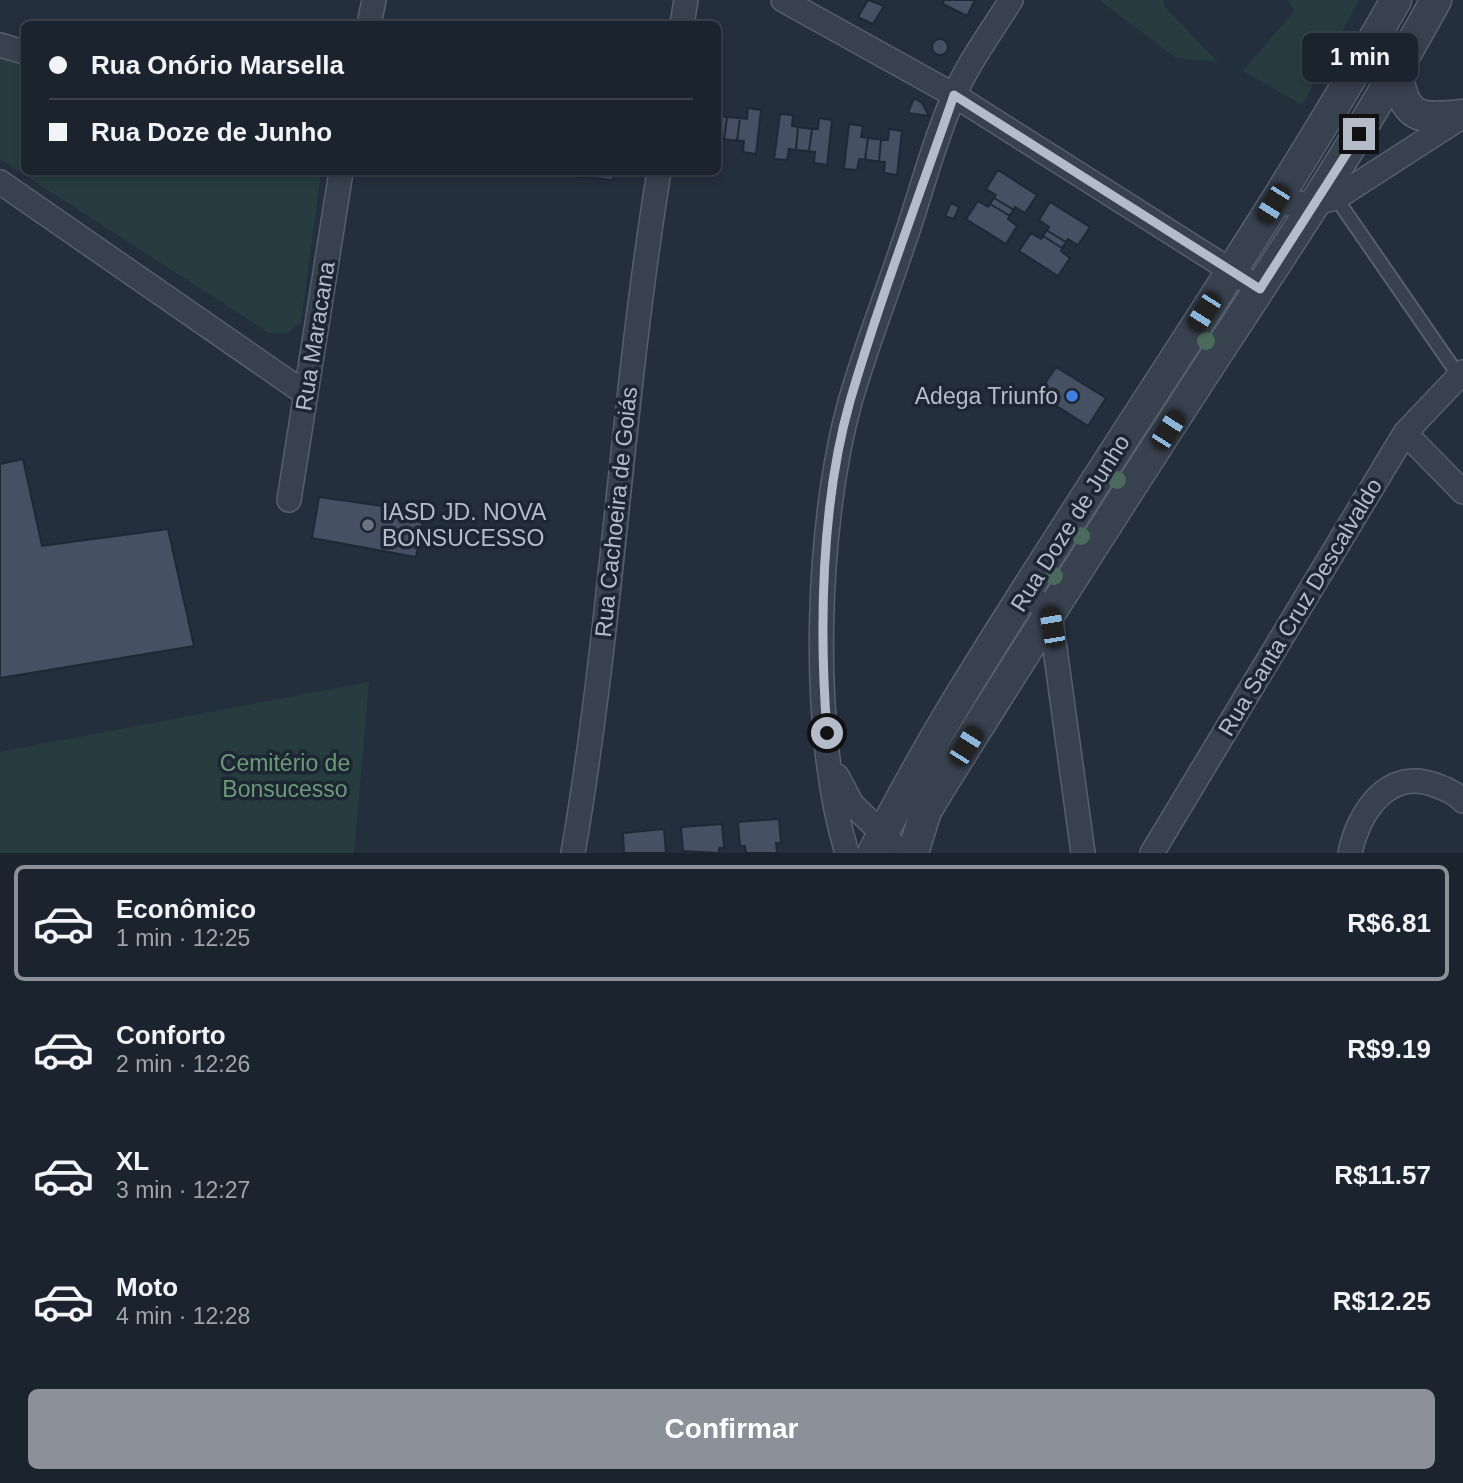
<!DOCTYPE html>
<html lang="pt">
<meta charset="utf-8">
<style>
:root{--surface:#1b232e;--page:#282f3a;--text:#f1f3f6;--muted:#a0a4aa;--line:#39404a;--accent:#8c9099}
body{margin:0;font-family:Helvetica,sans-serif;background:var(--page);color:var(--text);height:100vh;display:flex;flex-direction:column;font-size:26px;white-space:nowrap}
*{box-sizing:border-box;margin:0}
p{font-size:23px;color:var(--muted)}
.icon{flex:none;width:38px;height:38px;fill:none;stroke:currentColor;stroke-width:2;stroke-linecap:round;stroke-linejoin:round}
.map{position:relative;height:853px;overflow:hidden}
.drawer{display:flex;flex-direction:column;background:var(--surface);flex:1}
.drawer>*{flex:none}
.guide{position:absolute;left:21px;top:21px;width:700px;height:154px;border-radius:10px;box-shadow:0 4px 10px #0003,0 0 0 2px var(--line);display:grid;align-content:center;height:154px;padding:0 28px;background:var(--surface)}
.end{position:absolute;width:32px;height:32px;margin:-16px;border:9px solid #b4bcc9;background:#111;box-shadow:0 0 0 4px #111}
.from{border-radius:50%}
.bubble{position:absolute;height:49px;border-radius:10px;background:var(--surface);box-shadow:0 4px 10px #0003,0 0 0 2px var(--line);font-size:23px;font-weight:700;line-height:49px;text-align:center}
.car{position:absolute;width:21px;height:42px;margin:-21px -10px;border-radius:9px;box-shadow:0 0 5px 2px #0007;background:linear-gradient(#222 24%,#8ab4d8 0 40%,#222 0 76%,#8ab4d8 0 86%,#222 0)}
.guide b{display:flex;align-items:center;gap:24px;height:66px;font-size:26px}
.guide b+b{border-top:2px solid var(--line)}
.guide i{width:18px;height:18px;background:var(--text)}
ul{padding:12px 0 0;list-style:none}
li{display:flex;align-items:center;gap:21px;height:116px;margin:0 14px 10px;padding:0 14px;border:4px solid transparent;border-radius:10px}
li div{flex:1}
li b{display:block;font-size:26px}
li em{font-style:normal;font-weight:700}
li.current{border-color:var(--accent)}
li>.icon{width:63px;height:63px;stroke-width:1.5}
.cta{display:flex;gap:14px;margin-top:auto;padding:14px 28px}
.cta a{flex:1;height:80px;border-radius:10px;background:var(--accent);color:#fff;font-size:28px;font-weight:700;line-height:80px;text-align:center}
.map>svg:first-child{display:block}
.green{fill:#263c3f}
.building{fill:#455162;stroke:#1f2835;stroke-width:2}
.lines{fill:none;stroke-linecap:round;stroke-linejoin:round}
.service-casing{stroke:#565f6c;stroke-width:16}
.minor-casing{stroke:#565f6c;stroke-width:26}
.tertiary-casing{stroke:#565f6c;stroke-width:33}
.service{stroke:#38414e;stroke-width:12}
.minor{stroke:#38414e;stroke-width:23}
.tertiary{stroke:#38414e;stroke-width:30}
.tree{fill:#4b6a5d}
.route{stroke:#b4bcc9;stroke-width:9}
.shop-dot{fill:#3f7fe0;stroke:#1d2633;stroke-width:2.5}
.worship-dot{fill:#6b7280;stroke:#1d2633;stroke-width:2.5}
.labels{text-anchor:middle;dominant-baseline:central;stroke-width:7;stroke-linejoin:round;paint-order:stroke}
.street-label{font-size:23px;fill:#b4bcc9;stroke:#1d2633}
.poi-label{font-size:23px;fill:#b4bcc9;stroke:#1d2633;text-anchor:end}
.park-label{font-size:23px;fill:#6b9a76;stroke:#1d2633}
</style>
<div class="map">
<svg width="1463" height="853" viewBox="0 0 1463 853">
<rect width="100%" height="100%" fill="#242f3e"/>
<path class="green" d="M 1099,0 L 1164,0 L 1164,6 L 1218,62 L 1176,58 Z
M 1288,0 L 1359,0 L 1302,105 L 1243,71 L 1294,11 Z
M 0,58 L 24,65 L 24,172 L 321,172 L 301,322 L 288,333 L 269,333 L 0,159 Z
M 1228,298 L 1235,303 L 1051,588 L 1045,584 Z
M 369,682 L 354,853 L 0,853 L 0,752 Z"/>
<path class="building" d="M 868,0 L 884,6 L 873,24 L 858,17 Z
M 944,0 L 975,0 L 967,16 L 943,4 Z
M932 47a8 8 0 1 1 16 0a8 8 0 1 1-16 0Z
M 914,98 L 922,103 L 929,116 L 908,113 Z
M 718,105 L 721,105 L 720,116 L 727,117 L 747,119 L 748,108 L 761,110 L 756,154 L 743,152 L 744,141 L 718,139 Z
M 780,114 L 793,115 L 792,126 L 798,127 L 818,129 L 819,118 L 832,120 L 827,165 L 814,163 L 815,152 L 802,151 L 789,149 L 787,160 L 774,159 Z
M 727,117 L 740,118 L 737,141 L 724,139 Z
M 849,124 L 863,126 L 861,137 L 874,139 L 888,140 L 889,129 L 902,131 L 897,175 L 884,173 L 885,162 L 859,159 L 857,170 L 844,169 Z
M 798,127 L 812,129 L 809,151 L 796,150 Z
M 868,138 L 881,139 L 879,162 L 865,160 Z
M 998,170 L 1037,195 L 1025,213 L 1015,207 L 1008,219 L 1017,226 L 1006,244 L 966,219 L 978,201 L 988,207 L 996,195 L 986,189 Z
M 538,172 L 614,172 L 613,180 Z
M 994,198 L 1014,210 L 1010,216 L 990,204 Z
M 1050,202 L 1090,227 L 1078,245 L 1068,239 L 1066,242 L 1061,251 L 1070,258 L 1058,276 L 1019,251 L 1031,233 L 1041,239 L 1049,227 L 1039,220 Z
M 951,203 L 959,207 L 954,219 L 945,216 Z
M 1046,230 L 1066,242 L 1062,248 L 1043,236 Z
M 1056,367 L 1106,398 L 1088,426 L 1038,394 Z
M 23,459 L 42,546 L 168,529 L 194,646 L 0,678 L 0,464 Z
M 319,497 L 425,512 L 416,557 L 312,538 Z
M 779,819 L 781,843 L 776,843 L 777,853 L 746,853 L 745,846 L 740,846 L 738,822 Z
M 722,824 L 724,848 L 719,848 L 719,853 L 683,851 L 681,827 Z
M 664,829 L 666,853 L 624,853 L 623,833 Z"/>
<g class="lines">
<defs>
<path id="service" d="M 1336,198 L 1459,376"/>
<path id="minor" d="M 783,0 L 954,95 L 1260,289
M 369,24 L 374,0
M 682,24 L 686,0
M 0,45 L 24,52
M 0,182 L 306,394
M 1273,204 L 1316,203 L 1336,198 L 1463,116
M 1405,433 L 1463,492
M 289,500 L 341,172
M 1025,592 L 1050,612 L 1083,853
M 837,776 L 852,804 L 902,853
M 573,853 C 612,627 622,398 659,172
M 847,853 C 809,730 816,525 850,402 C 866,346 888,291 906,236 C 922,190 934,140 954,96 C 968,63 992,31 1011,0
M 1152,853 L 1405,433 L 1463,372
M 1350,853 C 1358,813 1388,767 1435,785 C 1446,789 1454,792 1463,801"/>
<path id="tertiary" d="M 1397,72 C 1405,119 1418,120 1463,115
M 873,853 C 927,744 994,641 1059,539 C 1173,360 1292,184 1396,0
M 913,853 L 926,811 L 938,791 C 1026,650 1115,511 1205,372 C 1285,250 1366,128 1436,0"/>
</defs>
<use href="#service" class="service-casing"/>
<use href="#minor" class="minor-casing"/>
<use href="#tertiary" class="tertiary-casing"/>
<use href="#service" class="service"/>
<use href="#minor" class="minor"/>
<use href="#tertiary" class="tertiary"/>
</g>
<g class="tree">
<circle cx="1206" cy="341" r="9"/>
<circle cx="1117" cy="480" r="9"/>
<circle cx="1081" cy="536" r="9"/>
<circle cx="1054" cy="576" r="9"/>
</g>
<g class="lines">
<path class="route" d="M 827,733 C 819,628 821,503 850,401 C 880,298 919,197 954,95 L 1260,289 L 1359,134"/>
</g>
<circle class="shop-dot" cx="1072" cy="396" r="7"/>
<circle class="worship-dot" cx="368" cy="525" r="7"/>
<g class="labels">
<g class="street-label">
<text transform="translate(315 336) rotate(-81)">Rua Maracana</text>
<text transform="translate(616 512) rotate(-84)">Rua Cachoeira de Goiás</text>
<text transform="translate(1070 523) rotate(-58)">Rua Doze de Junho</text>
<text transform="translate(1300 607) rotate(-59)">Rua Santa Cruz Descalvaldo</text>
</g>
<g class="poi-label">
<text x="1058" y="396">Adega Triunfo</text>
<text x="382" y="512" text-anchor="start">IASD JD. NOVA<tspan x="382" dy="26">BONSUCESSO</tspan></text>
</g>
<g class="park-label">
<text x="285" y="763">Cemitério de<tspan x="285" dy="26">Bonsucesso</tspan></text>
</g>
</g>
</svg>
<i class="end from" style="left:827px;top:733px"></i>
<i class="end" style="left:1359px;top:134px"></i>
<div class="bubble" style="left:1302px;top:33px;width:116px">1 min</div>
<i class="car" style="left:1273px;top:204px;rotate:212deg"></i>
<i class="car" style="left:1204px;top:312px;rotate:212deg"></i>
<i class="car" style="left:1168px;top:430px;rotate:33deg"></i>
<i class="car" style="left:1052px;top:627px;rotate:350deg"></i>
<i class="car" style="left:966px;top:746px;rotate:32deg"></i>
<div class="guide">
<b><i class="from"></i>Rua Onório Marsella</b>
<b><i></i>Rua Doze de Junho</b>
</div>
</div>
<section class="drawer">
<ul>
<li class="current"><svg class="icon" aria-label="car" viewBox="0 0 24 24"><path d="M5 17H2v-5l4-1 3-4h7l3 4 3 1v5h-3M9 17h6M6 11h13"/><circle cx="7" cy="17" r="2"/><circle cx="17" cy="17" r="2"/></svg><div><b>Econômico</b><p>1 min · 12:25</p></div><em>R$6.81</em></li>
<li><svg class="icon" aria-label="car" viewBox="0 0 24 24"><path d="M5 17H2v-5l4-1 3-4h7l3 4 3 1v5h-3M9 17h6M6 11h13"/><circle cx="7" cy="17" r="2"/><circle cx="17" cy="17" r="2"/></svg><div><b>Conforto</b><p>2 min · 12:26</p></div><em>R$9.19</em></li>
<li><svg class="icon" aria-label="car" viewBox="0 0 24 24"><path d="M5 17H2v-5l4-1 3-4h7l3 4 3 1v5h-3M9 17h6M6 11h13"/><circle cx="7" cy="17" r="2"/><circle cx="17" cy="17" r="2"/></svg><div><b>XL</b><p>3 min · 12:27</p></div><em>R$11.57</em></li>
<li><svg class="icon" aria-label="car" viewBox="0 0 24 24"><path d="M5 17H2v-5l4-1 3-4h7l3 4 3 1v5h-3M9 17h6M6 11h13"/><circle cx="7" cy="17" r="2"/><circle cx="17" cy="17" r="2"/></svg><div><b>Moto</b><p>4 min · 12:28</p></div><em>R$12.25</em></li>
</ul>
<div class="cta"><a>Confirmar</a></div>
</section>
